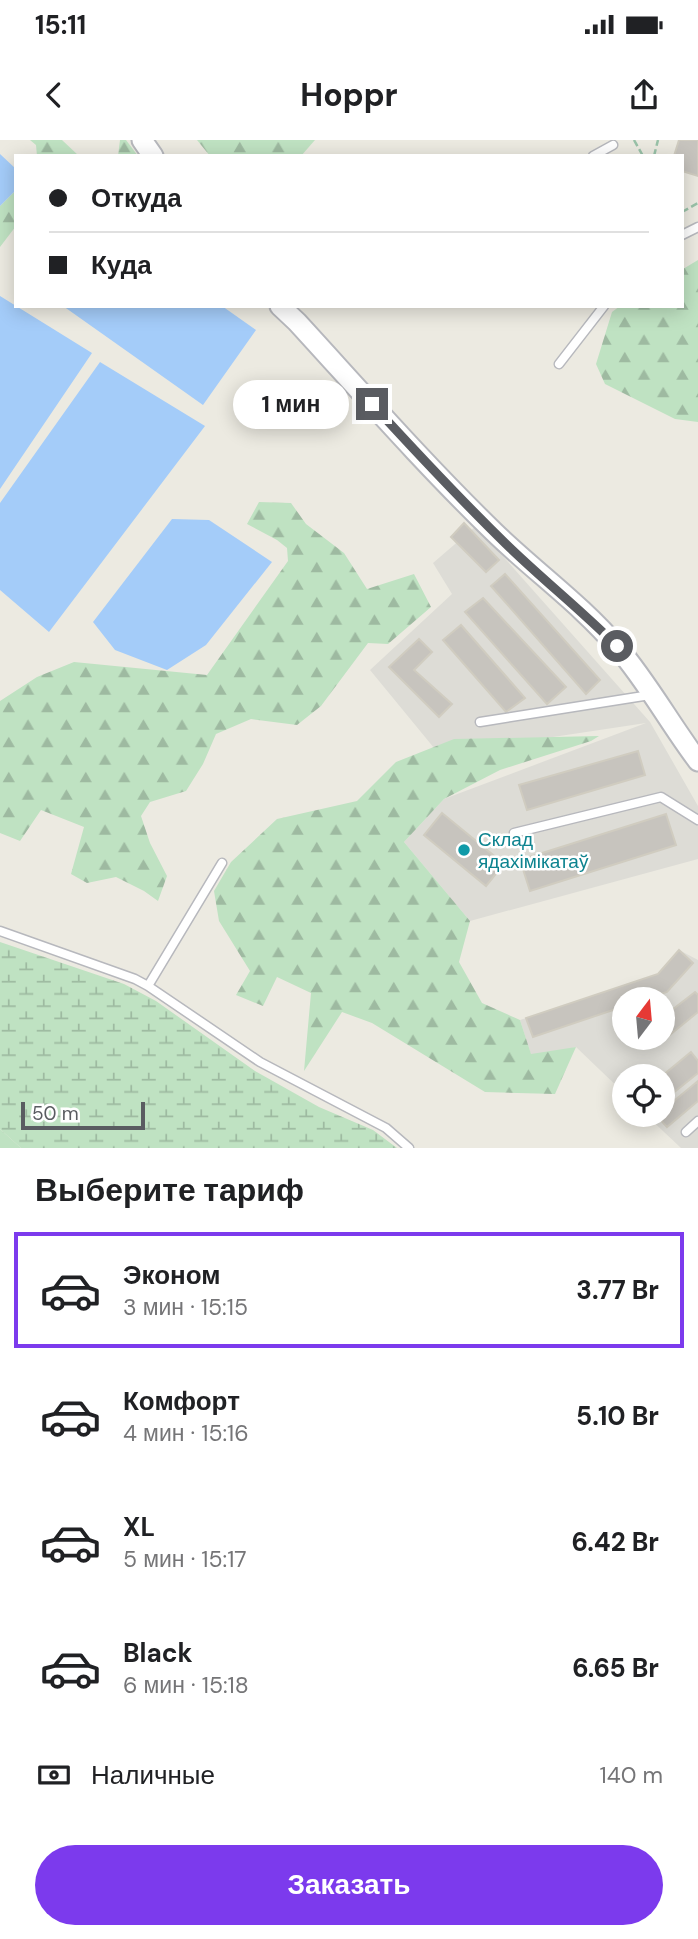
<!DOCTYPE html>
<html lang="ru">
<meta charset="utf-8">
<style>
:root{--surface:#fff;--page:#f2f2f2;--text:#202124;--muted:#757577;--line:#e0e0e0;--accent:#7c3aed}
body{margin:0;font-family:"DM Sans",sans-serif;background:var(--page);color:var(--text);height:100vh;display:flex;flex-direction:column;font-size:26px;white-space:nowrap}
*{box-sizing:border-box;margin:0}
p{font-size:23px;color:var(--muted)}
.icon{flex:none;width:38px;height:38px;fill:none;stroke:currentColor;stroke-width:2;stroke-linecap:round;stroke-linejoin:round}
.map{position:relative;height:1008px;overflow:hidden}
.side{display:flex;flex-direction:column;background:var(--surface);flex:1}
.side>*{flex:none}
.hud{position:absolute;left:14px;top:14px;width:670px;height:154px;border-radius:0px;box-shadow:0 4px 18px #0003;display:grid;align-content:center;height:154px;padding:0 35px;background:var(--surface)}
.needle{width:46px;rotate:16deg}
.buttons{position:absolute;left:612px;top:847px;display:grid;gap:14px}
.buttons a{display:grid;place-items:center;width:63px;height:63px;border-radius:50%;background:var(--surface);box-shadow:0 4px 18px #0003;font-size:35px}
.scale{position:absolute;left:21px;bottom:18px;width:124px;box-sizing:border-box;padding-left:7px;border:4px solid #5a5c61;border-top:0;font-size:19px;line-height:24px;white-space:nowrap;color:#5a5c61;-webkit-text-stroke:5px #fff;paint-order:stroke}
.end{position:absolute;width:32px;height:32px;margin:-16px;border:9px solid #5a5c61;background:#fff;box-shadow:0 0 0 4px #fff}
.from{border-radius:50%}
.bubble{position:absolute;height:49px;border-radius:24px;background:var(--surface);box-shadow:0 4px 18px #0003;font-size:23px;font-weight:700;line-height:49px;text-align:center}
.hud b{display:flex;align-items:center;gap:24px;height:66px;font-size:26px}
.hud b+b{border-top:2px solid var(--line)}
.hud i{width:18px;height:18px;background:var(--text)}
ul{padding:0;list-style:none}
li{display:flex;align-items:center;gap:21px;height:116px;margin:0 14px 10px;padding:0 21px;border:4px solid transparent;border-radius:0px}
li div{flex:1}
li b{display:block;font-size:26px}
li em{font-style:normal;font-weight:700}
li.current{border-color:var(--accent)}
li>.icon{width:63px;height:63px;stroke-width:1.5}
h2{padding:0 35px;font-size:32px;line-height:84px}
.pay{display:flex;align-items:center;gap:18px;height:77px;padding:0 35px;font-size:26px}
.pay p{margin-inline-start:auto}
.cta{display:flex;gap:14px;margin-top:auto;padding:14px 35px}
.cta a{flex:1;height:80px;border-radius:42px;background:var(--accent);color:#fff;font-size:28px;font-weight:700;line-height:80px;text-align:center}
.status{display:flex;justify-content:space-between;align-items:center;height:49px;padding:0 35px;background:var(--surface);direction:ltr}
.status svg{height:19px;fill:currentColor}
header{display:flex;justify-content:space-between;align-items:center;height:91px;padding:0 35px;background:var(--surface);font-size:32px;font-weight:700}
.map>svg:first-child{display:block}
.industrial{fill:#dddcd6;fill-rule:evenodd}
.forest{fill:url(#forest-firs)}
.wetland{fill:url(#wetland-marsh)}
.water{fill:#a4ccf9}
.building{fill:#c7c4be;stroke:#d0ccc0;stroke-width:2}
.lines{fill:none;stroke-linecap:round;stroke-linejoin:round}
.service-casing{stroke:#b7b8bd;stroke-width:11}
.tertiary-casing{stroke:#b7b8bd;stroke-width:23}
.path{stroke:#99c2a8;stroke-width:2.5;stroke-dasharray:7 3.5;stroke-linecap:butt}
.service{stroke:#fff;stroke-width:8}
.tertiary{stroke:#fff;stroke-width:19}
.route{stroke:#5a5c61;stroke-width:9}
.culture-dot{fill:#0f9aa8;stroke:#fff;stroke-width:2.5}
.labels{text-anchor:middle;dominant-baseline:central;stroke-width:5;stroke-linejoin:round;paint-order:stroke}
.culture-label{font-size:19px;fill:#0d838f;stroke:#fff;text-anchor:start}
</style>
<div class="status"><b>15:11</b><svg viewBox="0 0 49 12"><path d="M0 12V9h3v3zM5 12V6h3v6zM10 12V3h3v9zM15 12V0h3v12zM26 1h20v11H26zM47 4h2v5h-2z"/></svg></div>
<header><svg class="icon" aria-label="back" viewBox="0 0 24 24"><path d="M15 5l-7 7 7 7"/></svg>Hoppr<svg class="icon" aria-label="share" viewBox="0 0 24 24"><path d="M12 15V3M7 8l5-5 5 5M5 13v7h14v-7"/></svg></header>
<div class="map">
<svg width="698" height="1008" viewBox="0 0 698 1008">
<defs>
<pattern id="forest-firs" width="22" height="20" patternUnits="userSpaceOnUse" patternTransform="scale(1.75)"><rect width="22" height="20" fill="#bfe2c2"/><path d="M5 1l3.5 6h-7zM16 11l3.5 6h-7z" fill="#9ebaa1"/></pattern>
<pattern id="wetland-marsh" width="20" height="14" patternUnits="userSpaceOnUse" patternTransform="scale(1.75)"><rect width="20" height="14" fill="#bfe2c2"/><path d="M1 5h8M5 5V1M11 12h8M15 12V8" fill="none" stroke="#9ebaa1"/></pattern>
</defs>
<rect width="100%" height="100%" fill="#eceae1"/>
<path class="industrial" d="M 476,386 L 650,582 L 698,666 L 698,719 L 470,781 L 404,702 L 444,659 L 646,583 L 439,614 L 370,530 L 452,454 L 433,423 Z
M 679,810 L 698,820 L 698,1008 L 681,1008 L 646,975 L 663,975 L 663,936 L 625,936 L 625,954 L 576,907 L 532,918 L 520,880 L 658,834 ZM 625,859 L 663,859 L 663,898 L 625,898 Z"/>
<path class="forest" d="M 30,0 L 62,0 L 79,16 L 37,16 L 36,5 Z
M 120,0 L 126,0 L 138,16 L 118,16 Z
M 197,0 L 315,0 L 301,16 L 210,16 Z
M 16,50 L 16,86 L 0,107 L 0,66 Z
M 698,120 L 698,282 L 675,279 L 605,244 L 596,224 L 612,172 L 620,166 L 682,166 L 683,129 Z
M 259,362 L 291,363 L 306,384 L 344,413 L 367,449 L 414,434 L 431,467 L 388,504 L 368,503 L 321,566 L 297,585 L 251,579 L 216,594 L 203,624 L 186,651 L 150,662 L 141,676 L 150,703 L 167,736 L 158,761 L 144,751 L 116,737 L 87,743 L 71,734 L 84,687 L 41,670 L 20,701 L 0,693 L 0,561 L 37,537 L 74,522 L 207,535 L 288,421 L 287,408 L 277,400 L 247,384 Z
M 599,596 L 591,601 L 500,630 L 444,659 L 404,702 L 470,781 L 459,822 L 482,863 L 520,880 L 531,914 L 576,907 L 555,954 L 485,952 L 372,883 L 342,872 L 304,931 L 311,853 L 277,837 L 263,866 L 236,855 L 250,831 L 219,781 L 214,751 L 231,722 L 277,679 L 357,661 L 396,622 L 454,599 Z
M 0,989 L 21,1008 L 0,1008 Z"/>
<path class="wetland" d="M 0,802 L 124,844 L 156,861 L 255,931 L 319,967 L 373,990 L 397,1008 L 21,1008 L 0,989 Z"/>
<path class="water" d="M 0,14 L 16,29 L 16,50 L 0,66 Z
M 0,156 L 92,213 L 0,349 Z
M 63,166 L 222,166 L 256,190 L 203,265 Z
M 100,222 L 205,286 L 49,492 L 0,450 L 0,363 Z
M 172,379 L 209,380 L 272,422 L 206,505 L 167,530 L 115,510 L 93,482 Z"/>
<path class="building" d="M 679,0 L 698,0 L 698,36 L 682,31 L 682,16 L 674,16 Z
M 464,383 L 499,420 L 486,432 L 451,397 Z
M 505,434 L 600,540 L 586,554 L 491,446 Z
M 483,458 L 566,547 L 547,564 L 465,472 Z
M 461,485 L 525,558 L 506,572 L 443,500 Z
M 419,499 L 432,512 L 414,530 L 452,564 L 439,577 L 389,527 Z
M 638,611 L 645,635 L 527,670 L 519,645 Z
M 442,673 L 504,724 L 486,746 L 424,695 Z
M 666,674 L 676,705 L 530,751 L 520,720 Z
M 679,810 L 693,823 L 667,852 L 645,859 L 625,859 L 625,866 L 533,897 L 526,878 L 658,834 Z
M 695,852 L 698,855 L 698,872 L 661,902 L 658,898 L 663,898 L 663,877 Z
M 691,912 L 698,921 L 698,933 L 668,957 L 663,951 L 663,936 L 662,936 Z
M 698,941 L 698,961 L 667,987 L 657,976 L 663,975 L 663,970 Z"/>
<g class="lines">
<defs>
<path id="service" d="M 593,16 L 613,5
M 682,95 L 698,87
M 559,224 L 604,166
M 480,582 L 650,555
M 514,693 L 661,657 L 698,680
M 0,791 L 135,839 L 148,846 L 260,922 L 386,988 L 409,1008
M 148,846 L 222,723
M 686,992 L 698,981"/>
<path id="tertiary" d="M 142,0 L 153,16
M 280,166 L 297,182 C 362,253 425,325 494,392 C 534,431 582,465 618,508 C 648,543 670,584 698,621"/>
</defs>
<use href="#service" class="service-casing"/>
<use href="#tertiary" class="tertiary-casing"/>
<path class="path" d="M 634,0 L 643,16
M 654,16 L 658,0
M 682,72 L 698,63"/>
<use href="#service" class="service"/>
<use href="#tertiary" class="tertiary"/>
</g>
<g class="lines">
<path class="route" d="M 372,264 C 416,312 460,359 506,404 C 542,439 581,470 617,506"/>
</g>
<circle class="culture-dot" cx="464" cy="710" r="7"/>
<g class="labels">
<g class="culture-label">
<text x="478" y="699">Склад<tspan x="478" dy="22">ядахімікатаў</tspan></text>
</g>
</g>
</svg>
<div class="buttons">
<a><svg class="needle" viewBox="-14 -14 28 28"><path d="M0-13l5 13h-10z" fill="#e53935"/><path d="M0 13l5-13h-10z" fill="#757577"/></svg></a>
<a><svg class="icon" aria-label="locate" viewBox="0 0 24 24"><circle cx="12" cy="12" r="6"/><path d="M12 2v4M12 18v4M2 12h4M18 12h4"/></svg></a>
</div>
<div class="scale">50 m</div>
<i class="end from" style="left:617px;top:506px"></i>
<i class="end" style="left:372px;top:264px"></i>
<div class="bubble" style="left:233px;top:240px;width:116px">1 мин</div>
<div class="hud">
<b><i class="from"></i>Откуда</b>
<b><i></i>Куда</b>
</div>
</div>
<section class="side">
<h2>Выберите тариф</h2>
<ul>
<li class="current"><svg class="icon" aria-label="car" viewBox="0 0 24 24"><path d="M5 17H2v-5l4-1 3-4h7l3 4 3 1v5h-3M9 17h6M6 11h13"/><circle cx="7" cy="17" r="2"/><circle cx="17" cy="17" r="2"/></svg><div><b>Эконом</b><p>3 мин · 15:15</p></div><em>3.77 Br</em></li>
<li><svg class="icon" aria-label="car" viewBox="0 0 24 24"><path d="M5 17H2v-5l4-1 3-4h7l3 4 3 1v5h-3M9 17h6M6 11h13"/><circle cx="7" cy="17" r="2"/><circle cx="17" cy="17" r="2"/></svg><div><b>Комфорт</b><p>4 мин · 15:16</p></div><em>5.10 Br</em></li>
<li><svg class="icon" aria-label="car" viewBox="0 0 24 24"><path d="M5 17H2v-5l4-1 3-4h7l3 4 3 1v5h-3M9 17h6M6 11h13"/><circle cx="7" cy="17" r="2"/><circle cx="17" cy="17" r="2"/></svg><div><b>XL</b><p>5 мин · 15:17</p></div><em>6.42 Br</em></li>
<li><svg class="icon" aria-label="car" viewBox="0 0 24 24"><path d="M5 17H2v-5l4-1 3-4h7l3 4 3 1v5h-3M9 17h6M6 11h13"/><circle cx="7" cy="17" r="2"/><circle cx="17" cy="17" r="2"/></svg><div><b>Black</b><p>6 мин · 15:18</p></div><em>6.65 Br</em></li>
</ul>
<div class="pay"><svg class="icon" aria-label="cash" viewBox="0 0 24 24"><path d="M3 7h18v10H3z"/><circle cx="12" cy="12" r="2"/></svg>Наличные<p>140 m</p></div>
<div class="cta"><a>Заказать</a></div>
</section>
